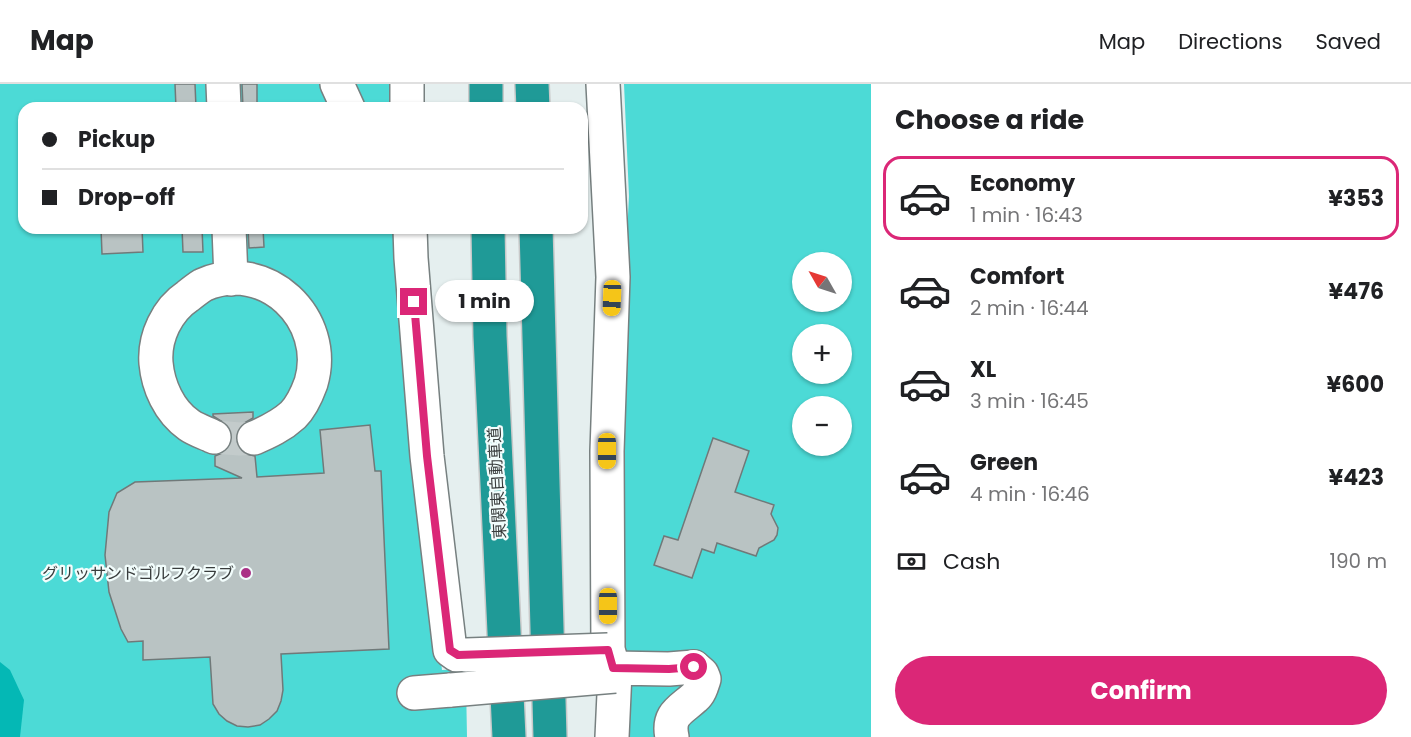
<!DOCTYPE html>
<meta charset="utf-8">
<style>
:root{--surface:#fff;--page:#f6f6f6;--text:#202124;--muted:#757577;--line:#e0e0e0;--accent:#db2777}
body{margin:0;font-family:Poppins,"Noto Sans JP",sans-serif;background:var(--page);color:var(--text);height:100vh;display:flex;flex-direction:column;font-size:22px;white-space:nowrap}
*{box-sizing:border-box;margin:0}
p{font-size:20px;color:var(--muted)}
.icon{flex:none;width:33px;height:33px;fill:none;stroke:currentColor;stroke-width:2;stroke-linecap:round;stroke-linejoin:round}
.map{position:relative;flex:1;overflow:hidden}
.drawer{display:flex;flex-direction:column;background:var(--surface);width:540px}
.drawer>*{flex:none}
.banner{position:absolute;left:18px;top:18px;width:570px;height:132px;border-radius:18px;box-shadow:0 2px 4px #0004;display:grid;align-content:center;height:132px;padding:0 24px;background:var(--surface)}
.needle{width:39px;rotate:309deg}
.buttons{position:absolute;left:792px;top:168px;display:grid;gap:12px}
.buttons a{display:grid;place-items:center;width:60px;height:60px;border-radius:50%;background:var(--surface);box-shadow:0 2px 4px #0004;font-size:30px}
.end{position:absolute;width:27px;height:27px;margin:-14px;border:8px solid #db2777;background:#fff;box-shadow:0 0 0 3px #fff}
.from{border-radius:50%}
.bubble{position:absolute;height:42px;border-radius:21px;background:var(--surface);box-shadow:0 2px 4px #0004;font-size:20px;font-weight:700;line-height:42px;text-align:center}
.car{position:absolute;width:18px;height:36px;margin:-18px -9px;border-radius:8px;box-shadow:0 0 4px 2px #0007;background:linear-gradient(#f5c518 24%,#345 0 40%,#f5c518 0 76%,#345 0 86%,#f5c518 0)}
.banner b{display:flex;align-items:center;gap:21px;height:57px;font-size:22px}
.banner b+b{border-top:2px solid var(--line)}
.banner i{width:15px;height:15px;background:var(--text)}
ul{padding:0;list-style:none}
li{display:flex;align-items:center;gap:18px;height:84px;margin:0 12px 9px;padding:0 12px;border:3px solid transparent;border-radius:18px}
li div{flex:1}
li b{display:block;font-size:22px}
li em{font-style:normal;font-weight:700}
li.active{border-color:var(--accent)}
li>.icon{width:54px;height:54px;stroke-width:1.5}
h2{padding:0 24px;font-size:27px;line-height:72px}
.pay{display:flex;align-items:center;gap:15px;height:66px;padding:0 24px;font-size:22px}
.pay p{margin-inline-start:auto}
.button{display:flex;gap:12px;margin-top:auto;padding:12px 24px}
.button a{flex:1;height:69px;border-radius:36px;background:var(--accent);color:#fff;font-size:24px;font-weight:700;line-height:69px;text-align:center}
header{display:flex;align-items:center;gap:36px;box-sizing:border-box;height:84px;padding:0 30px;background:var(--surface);border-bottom:2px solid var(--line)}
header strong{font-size:28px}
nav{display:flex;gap:33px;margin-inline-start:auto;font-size:21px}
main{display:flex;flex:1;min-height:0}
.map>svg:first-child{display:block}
.green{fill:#4cdad6;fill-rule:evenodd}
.water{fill:#04b8b5}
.building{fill:#b9c3c3;stroke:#707979;stroke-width:1.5}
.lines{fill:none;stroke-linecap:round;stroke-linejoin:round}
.minor-tunnel{stroke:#c3cbcb;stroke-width:33;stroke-dasharray:33 16;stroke-linecap:butt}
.minor-casing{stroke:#778080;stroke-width:36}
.highway-casing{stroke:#c8c9c9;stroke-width:36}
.minor{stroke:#fff;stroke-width:33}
.highway{stroke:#1f9a97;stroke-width:33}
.minor-bridge-casing{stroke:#778080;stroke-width:36;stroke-linecap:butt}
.minor-bridge{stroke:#fff;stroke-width:33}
.route{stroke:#db2777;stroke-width:8}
.poi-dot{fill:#aa3186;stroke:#f2fdfc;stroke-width:2}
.labels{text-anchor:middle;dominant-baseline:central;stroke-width:4.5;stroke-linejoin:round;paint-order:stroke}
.street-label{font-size:16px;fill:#393d3d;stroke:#f2fdfc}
.poi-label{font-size:16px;fill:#393d3d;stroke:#f2fdfc;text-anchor:end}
</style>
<header>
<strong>Map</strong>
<nav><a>Map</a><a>Directions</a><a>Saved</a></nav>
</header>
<main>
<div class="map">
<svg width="871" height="653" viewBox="0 0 871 653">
<rect width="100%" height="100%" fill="#e5efef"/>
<path class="green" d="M 0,0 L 396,0 L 396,24 L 24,24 L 24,144 L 400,144 L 407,277 L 442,586 L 620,578 L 616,363 L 629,112 L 624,0 L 871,0 L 871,653 L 620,653 L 621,589 L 466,599 L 467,653 L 0,653 ZM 802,178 L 842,178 L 842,218 L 802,218 ZM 802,250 L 842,250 L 842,290 L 802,290 ZM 802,322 L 842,322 L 842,362 L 802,362 Z"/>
<path class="water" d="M 0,578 L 10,586 L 24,616 L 20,653 L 0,653 Z"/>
<path class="building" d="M 175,0 L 195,0 L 196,24 L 176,24 Z
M 242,0 L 257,0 L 257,24 L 243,24 Z
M 101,144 L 142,144 L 143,168 L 102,170 Z
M 182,144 L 202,144 L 203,168 L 183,168 Z
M 248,144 L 263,144 L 264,163 L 249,164 Z
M 253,328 L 253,334 L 239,342 L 235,352 L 237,362 L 242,369 L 255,372 L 257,393 L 324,389 L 320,346 L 370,341 L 375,387 L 381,387 L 389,565 L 281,570 L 283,606 L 281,617 L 277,627 L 269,635 L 260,641 L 248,643 L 237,642 L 227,637 L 219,630 L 213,620 L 210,573 L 143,576 L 143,557 L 128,558 L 121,545 L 109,508 L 105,471 L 109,428 L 117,409 L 135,398 L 242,394 L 215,382 L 215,372 L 225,368 L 231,360 L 233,352 L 229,342 L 213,332 L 213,330 Z
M 713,354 L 749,367 L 735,408 L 774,421 L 771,430 L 778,444 L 777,451 L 774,456 L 759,464 L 756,472 L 717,459 L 714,469 L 702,465 L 692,494 L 654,481 L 664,452 L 678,456 Z"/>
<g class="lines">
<path class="minor-tunnel" d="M 214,353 L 240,355 L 254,354"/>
<defs>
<path id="minor" d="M 223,0 L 224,24
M 337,0 L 348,24
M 407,0 L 407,24
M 603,0 L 613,193 L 607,367 L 608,566 L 615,588 L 612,653
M 229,144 L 231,195
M 410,144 L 411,174 L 427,372 L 450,566 L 457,571 L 466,571
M 214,353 C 206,349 196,346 189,341 C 169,327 158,302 156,279 C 154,253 167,226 188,212 C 193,208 198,204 203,201 C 266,173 330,235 311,299 C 307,310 301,323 293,331 C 281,342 268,348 254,354
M 613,584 L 669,585 L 694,583 L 702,590 L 704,595 C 702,601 700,609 695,613 C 681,626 667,630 672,653
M 414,609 L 451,606"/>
<path id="highway" d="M 486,0 L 486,24
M 532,0 L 533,24
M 488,144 L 490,252 L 509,653
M 536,144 L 550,653"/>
</defs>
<use href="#minor" class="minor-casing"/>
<use href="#highway" class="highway-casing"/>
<use href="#minor" class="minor"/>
<use href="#highway" class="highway"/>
<defs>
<path id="minor-bridge" d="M 466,571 L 608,566
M 451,606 L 615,592"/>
</defs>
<use href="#minor-bridge" class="minor-bridge-casing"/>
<use href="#minor-bridge" class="minor-bridge"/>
</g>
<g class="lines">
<path class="route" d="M 414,218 L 427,372 L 450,566 L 458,571 L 608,566 L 613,584 L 669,585 L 694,583"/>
</g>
<circle class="poi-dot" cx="246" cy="489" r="6"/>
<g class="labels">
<g class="street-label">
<text transform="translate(497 399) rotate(-93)">東関東自動車道</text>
</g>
<g class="poi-label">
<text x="234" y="489">グリッサンドゴルフクラブ</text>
</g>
</g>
</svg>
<div class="buttons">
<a><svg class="needle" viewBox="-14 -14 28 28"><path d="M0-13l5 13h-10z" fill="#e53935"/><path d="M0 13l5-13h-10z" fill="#757577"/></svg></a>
<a>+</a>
<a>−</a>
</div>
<i class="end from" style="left:694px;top:583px"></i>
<i class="end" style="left:414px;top:218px"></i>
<div class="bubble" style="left:435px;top:196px;width:99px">1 min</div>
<i class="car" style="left:612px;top:214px;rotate:182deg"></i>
<i class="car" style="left:607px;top:367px;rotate:180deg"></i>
<i class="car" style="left:608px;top:522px;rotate:180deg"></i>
<div class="banner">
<b><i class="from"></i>Pickup</b>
<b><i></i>Drop-off</b>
</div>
</div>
<section class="drawer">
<h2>Choose a ride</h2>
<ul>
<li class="active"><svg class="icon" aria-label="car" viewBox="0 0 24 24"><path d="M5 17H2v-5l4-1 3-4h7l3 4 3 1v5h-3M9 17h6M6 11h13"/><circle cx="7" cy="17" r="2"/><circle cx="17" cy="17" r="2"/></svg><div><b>Economy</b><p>1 min · 16:43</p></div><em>¥353</em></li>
<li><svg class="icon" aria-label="car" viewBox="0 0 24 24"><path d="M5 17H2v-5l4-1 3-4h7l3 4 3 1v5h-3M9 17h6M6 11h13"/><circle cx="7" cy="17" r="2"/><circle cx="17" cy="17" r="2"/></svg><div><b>Comfort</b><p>2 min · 16:44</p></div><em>¥476</em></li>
<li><svg class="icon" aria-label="car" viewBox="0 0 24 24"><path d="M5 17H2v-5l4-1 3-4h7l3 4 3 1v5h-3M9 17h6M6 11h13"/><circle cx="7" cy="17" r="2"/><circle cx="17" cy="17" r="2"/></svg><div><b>XL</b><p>3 min · 16:45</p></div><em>¥600</em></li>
<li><svg class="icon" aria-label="car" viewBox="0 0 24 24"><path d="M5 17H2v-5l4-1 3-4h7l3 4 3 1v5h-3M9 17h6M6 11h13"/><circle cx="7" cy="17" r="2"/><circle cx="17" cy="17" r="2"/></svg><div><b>Green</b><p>4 min · 16:46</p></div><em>¥423</em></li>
</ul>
<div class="pay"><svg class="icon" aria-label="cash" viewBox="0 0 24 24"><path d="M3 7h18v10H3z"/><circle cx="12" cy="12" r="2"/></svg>Cash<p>190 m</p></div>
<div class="button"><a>Confirm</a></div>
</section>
</main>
